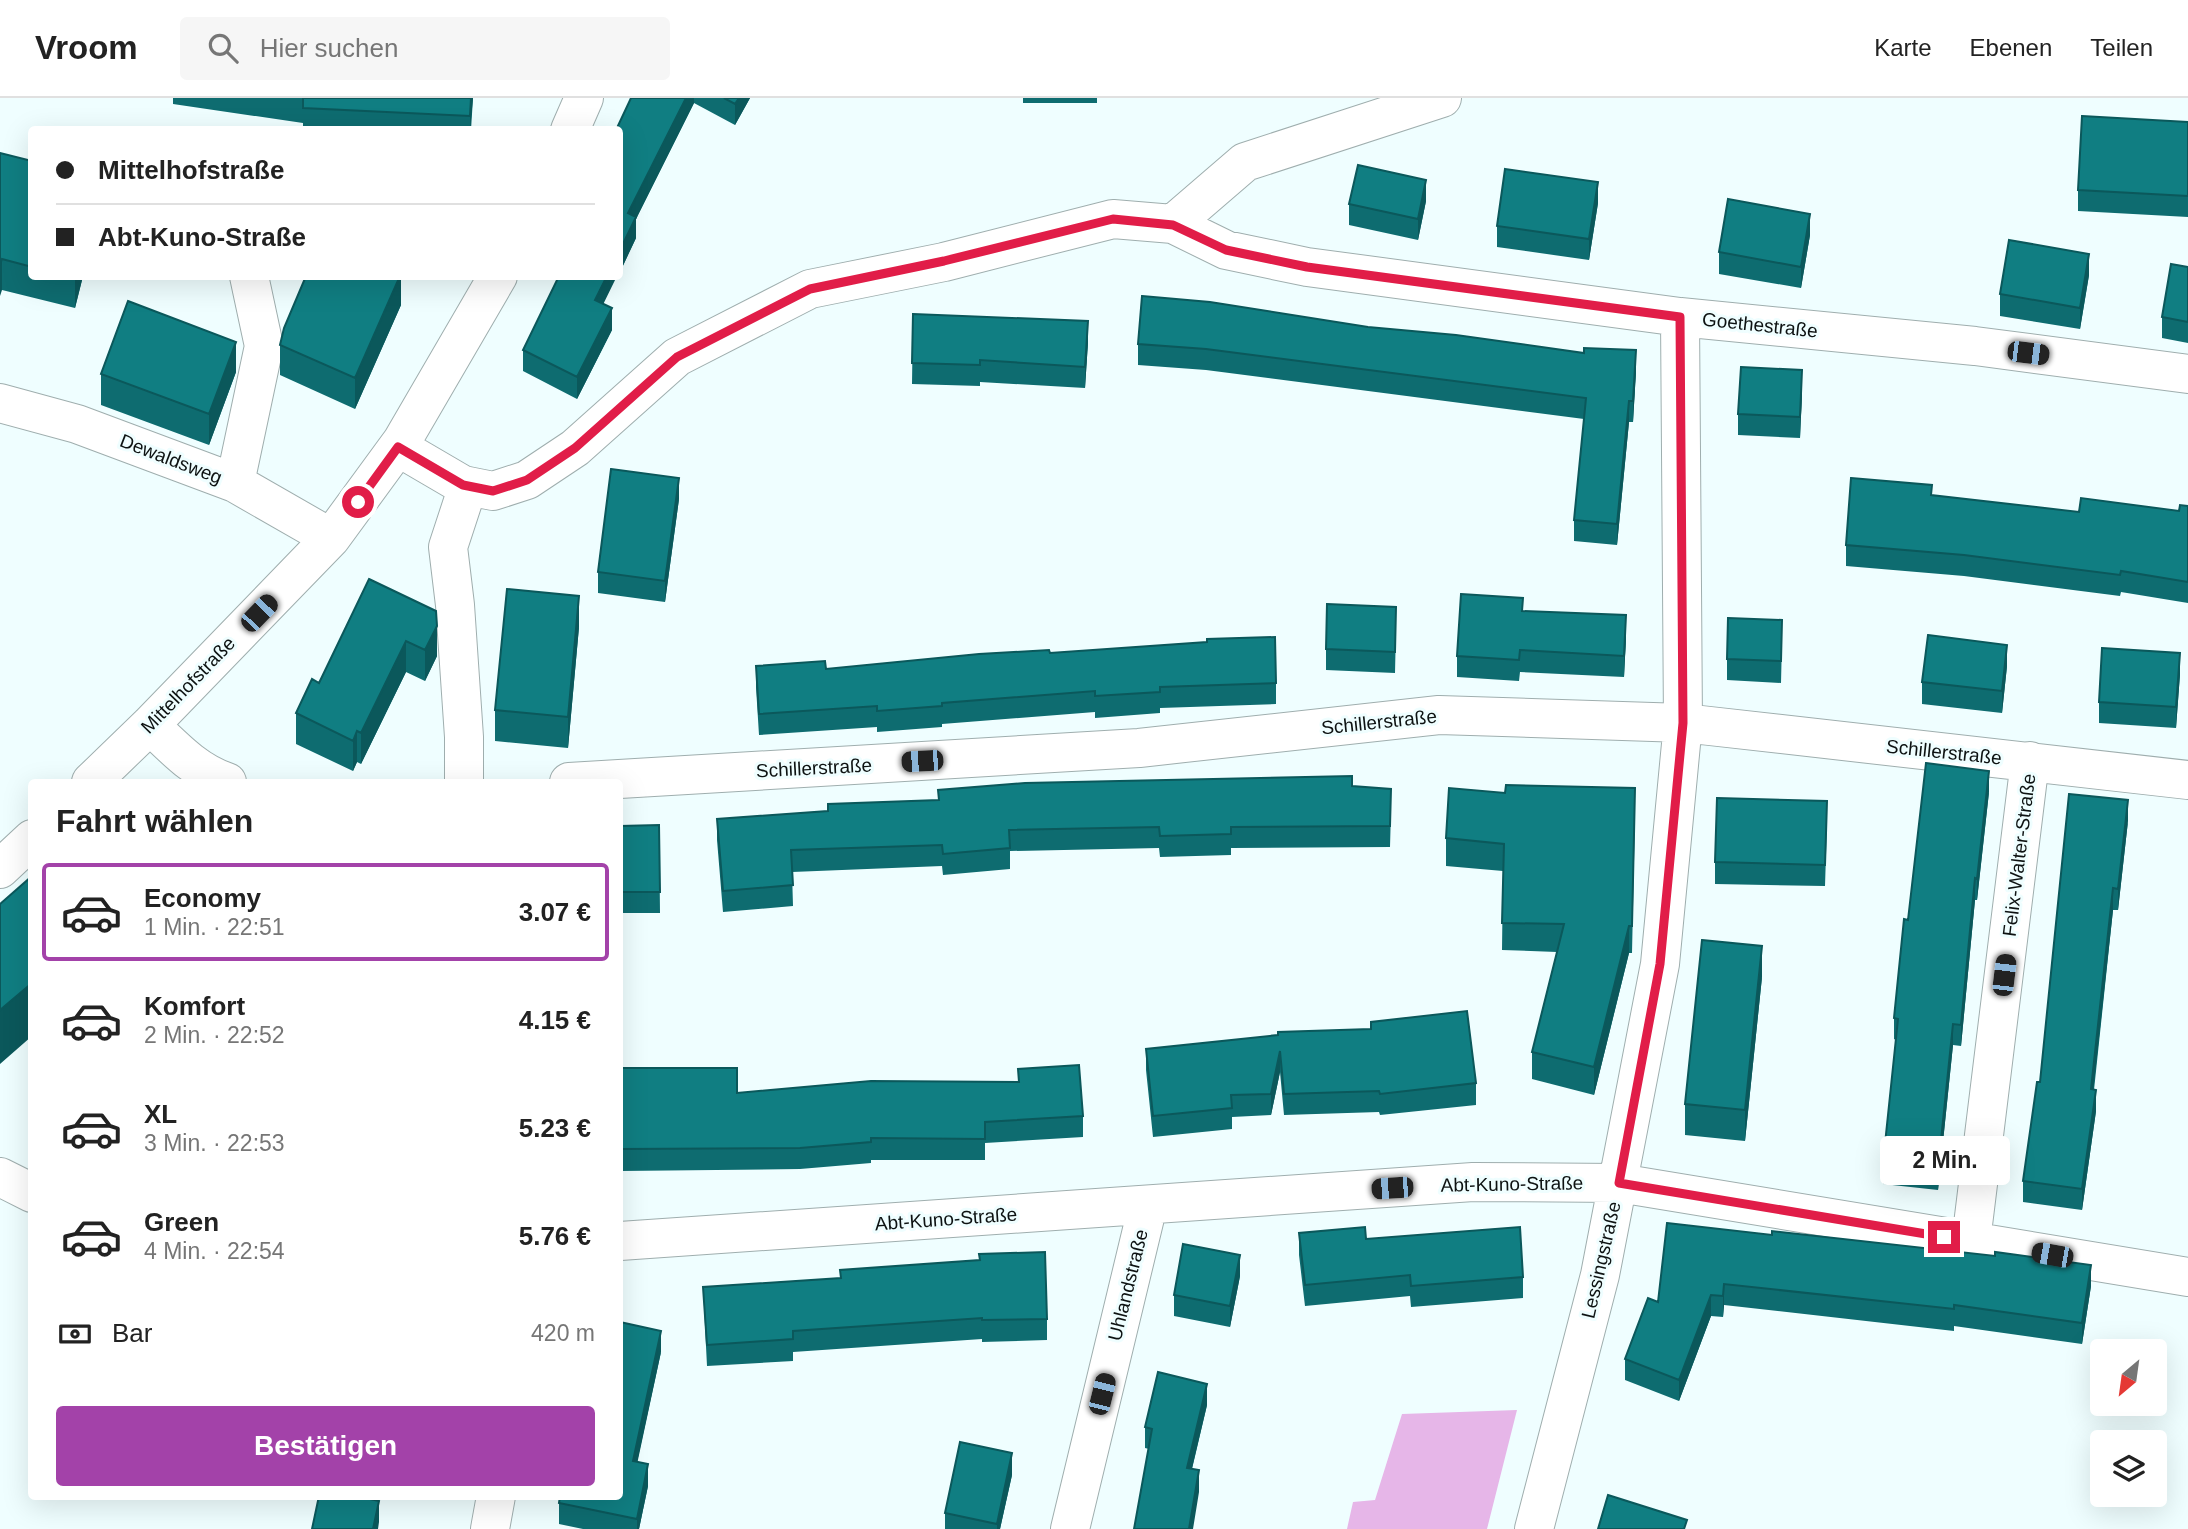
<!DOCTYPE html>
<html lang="de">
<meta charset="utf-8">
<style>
:root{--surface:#fff;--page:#f6f6f6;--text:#222;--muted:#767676;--line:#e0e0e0;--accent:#a342a9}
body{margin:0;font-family:Helvetica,sans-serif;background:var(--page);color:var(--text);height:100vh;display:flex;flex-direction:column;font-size:26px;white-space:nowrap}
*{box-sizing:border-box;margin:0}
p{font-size:23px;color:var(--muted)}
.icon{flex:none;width:38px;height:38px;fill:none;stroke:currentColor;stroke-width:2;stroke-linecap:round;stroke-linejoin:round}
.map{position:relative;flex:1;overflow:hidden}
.details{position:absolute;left:28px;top:681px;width:595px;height:721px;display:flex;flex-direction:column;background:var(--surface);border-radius:7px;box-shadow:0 7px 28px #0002}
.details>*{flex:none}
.banner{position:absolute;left:28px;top:28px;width:595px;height:154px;border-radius:7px;box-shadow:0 7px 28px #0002;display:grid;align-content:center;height:154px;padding:0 28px;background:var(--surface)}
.needle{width:46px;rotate:209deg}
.buttons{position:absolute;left:2090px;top:1241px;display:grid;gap:14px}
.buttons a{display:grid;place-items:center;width:77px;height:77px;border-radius:7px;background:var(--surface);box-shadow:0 7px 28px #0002;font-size:35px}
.end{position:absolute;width:32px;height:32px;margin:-16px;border:9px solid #e11d48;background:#fff;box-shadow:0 0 0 4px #fff}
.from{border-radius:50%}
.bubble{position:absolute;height:49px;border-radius:7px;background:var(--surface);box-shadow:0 7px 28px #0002;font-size:23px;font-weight:700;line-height:49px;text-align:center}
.car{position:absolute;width:21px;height:42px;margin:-21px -10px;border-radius:9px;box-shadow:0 0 5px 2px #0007;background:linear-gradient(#222 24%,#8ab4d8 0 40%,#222 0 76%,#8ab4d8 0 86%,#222 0)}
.banner b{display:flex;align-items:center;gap:24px;height:66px;font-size:26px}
.banner b+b{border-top:2px solid var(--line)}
.banner i{width:18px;height:18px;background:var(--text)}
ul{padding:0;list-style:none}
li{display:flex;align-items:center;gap:21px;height:98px;margin:0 14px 10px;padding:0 14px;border:4px solid transparent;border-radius:7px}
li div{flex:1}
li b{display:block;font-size:26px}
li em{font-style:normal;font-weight:700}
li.active{border-color:var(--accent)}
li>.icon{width:63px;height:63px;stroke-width:1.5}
h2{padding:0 28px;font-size:32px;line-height:84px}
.pay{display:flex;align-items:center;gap:18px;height:77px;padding:0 28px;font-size:26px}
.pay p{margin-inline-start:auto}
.button{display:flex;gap:14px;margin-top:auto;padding:14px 28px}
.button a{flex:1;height:80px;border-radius:7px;background:var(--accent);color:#fff;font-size:28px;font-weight:700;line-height:80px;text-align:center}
header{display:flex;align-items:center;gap:42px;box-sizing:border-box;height:98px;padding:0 35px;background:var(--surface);border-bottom:2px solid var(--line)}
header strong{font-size:33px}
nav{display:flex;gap:38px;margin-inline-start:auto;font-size:24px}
.search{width:490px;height:63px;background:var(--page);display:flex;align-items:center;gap:18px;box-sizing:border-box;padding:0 24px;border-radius:7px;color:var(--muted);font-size:26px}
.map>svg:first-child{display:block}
.green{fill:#e6b6e8}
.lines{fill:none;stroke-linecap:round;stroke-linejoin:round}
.minor-casing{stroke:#9faeae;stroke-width:40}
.minor{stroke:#fff;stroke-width:38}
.wall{fill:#0e6c70}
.shaded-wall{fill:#0b585b}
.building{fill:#107e82;stroke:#0b585b;stroke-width:2}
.route{stroke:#e11d48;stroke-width:9}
.labels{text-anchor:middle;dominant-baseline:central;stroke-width:6;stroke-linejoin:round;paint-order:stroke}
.street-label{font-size:19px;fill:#0d1212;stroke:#effeff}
</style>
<header>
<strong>Vroom</strong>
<div class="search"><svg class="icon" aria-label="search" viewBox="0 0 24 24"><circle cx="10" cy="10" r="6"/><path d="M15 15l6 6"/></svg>Hier suchen</div>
<nav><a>Karte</a><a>Ebenen</a><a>Teilen</a></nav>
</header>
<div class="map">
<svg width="2188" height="1431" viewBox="0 0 2188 1431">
<rect width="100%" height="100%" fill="#effeff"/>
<path class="green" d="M 1517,1312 L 1487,1431 L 1347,1431 L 1353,1404 L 1375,1402 L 1402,1316 Z"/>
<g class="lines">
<defs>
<path id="minor" d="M 570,32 L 584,0
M 1173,126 L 1226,152 L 1307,169 L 1680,219 L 1975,248 L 2188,276
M 0,305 L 77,326 L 235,385 L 331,440
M 398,349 L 463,387 L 493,393 L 527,382 L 575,350 L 677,259 L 810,191 L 944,164 L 1113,121 L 1173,126 L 1245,64 L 1442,0
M 235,385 L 264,248 L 249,178
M 150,627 C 174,650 196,674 227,684
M 91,684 L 150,627 L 331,440 L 402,343 L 498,178
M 464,684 L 464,639 L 455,507 L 448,449 L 468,388
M 569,684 L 1139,650 L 1439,617 L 1683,625 L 2188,682
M 0,771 L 32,741
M 0,1079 L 32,1095
M 620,1143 L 1473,1084 L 1619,1085 L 2188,1179
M 1971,1143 L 2030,663
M 490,1431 L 496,1398
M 1070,1431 L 1148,1107
M 1534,1431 L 1600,1177 L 1660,866 L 1683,625 L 1680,219"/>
</defs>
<use href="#minor" class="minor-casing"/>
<use href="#minor" class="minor"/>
</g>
<path class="wall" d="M 173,0 L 473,0 L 471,32 L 303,32 L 303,25 L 173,6 Z
M 639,0 L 750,0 L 735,27 L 694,5 L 636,121 L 636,140 L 620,174 Z
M 1023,0 L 1097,0 L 1097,5 L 1023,5 Z
M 2188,24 L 2188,119 L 2078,113 L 2078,92 Z
M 0,55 L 32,63 L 32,178 L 83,178 L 75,210 L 2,192 Z
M 1426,103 L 1418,142 L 1349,127 L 1349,106 Z
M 1598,105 L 1589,162 L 1497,149 L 1497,128 Z
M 1810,137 L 1801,190 L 1719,176 L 1719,154 Z
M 2188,169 L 2188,245 L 2162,240 L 2162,219 Z
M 2089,177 L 2080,231 L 2000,218 L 2000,196 Z
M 401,178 L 401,207 L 355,311 L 280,277 L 280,247 Z
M 604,206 L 612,232 L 577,301 L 523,273 L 523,252 Z
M 913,216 L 1088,244 L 1085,290 L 980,284 L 980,288 L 912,286 Z
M 1138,246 L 1636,273 L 1633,324 L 1629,324 L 1617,447 L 1574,443 L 1574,422 L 1584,321 L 1206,272 L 1138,267 Z
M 236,274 L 209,347 L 101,307 L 101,276 Z
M 1802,294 L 1800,340 L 1738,337 L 1738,316 Z
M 1932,397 L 2079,414 L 2179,413 L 2188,408 L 2188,505 L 2121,494 L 2120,498 L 1964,478 L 1846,468 L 1846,447 Z
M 679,401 L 665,504 L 598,495 L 598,474 Z
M 369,481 L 437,558 L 425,583 L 406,574 L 361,666 L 357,664 L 353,673 L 296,646 L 296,615 L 319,585 Z
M 1523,513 L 1626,539 L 1624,579 L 1520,574 L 1519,583 L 1457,579 L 1457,558 Z
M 579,529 L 568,650 L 495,643 L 495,612 Z
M 1396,530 L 1395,575 L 1326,572 L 1326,551 Z
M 1782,543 L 1781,585 L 1727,582 L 1727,561 Z
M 1050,555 L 1276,585 L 1276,606 L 1160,610 L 1160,615 L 1095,620 L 1095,614 L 942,626 L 942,629 L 877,634 L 877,629 L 759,637 L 756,589 L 756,568 L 826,571 Z
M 2007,568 L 2002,615 L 1922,606 L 1922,584 Z
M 2180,576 L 2176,630 L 2099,625 L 2099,604 Z
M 1352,688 L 1391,713 L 1390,749 L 1231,750 L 1231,757 L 1160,759 L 1159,750 L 1010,753 L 1010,771 L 943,777 L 942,768 L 792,774 L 793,808 L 723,814 L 717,742 L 717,721 L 828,713 L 938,702 L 938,692 Z
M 1989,694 L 1977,802 L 1975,802 L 1961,948 L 1953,947 L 1938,1092 L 1883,1086 L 1883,1065 L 1896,942 L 1894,941 L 1894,920 L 1908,822 Z
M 1635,717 L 1632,855 L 1629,855 L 1594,997 L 1532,981 L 1532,954 L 1557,854 L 1502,852 L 1503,773 L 1446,768 L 1446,740 Z
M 2128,723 L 2118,812 L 2113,812 L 2094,992 L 2096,1013 L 2082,1112 L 2023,1104 L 2023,1083 Z
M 1827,725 L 1825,788 L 1715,786 L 1715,764 Z
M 659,727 L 660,815 L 620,815 L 620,728 Z
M 1762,879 L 1745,1043 L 1685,1037 L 1685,1006 Z
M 1371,924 L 1476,985 L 1476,1007 L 1380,1017 L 1379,1014 L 1284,1017 L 1280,974 L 1271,1017 L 1232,1019 L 1232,1031 L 1153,1039 L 1146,972 L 1146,951 L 1371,931 Z
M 620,970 L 737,995 L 1018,984 L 1018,971 L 1083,1018 L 1083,1039 L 985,1045 L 985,1062 L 871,1062 L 871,1065 L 800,1071 L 620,1073 Z
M 1667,1125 L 2091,1188 L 2082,1246 L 1954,1228 L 1954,1233 L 1724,1207 L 1723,1219 L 1711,1218 L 1679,1303 L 1625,1282 L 1625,1261 L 1658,1204 Z
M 1299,1135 L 1366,1141 L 1523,1179 L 1523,1200 L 1411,1209 L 1410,1198 L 1305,1208 L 1299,1157 Z
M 840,1172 L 1047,1221 L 1047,1242 L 982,1244 L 982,1241 L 793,1254 L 793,1263 L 707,1268 L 703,1189 L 840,1180 Z
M 1240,1178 L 1230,1229 L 1174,1218 L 1174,1197 Z
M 661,1254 L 637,1364 L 648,1388 L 639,1431 L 583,1431 L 559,1426 L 559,1405 Z
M 1207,1307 L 1192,1371 L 1199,1394 L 1149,1351 L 1145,1350 L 1145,1329 Z
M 1012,1377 L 1000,1431 L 945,1431 L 945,1415 Z"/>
<path class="shaded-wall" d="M 471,0 L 473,0 L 470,32 L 470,18 Z
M 686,0 L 694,0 L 694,5 L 636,121 L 636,140 L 620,174 L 620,152 L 628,115 Z
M 739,0 L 750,0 L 735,27 L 735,6 Z
M 1426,82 L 1426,103 L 1418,142 L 1418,121 Z
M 1598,84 L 1598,105 L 1589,162 L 1589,141 Z
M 1810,116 L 1810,137 L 1801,190 L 1801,169 Z
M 2089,156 L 2089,177 L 2080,231 L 2080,210 Z
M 2,161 L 2,192 L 0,198 L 0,167 Z
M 75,178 L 83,178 L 75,210 Z
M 400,178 L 401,178 L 401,207 L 355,311 L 355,280 Z
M 607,178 L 617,178 L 595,223 L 595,202 Z
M 612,210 L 612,232 L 577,301 L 577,279 Z
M 1088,223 L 1088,244 L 1085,290 L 1085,269 Z
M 236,244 L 236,274 L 209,347 L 209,316 Z
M 1636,252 L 1636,273 L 1633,324 L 1633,303 Z
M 1802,272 L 1802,294 L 1800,340 L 1800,319 Z
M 1629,303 L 1629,324 L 1617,447 L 1617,426 Z
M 679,380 L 679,401 L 665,504 L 665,483 Z
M 579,498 L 579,529 L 568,650 L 568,619 Z
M 1626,517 L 1626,539 L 1624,579 L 1624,558 Z
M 437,528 L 437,558 L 425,583 L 425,552 Z
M 406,543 L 406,574 L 361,666 L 361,635 Z
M 2007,547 L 2007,568 L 2002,615 L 2002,593 Z
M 2180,555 L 2180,576 L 2176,630 L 2176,609 Z
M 357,633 L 357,664 L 353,673 L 353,643 Z
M 1989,673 L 1989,694 L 1977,802 L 1977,781 Z
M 2128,702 L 2128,723 L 2118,812 L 2118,791 Z
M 1975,780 L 1975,802 L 1961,948 L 1961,927 Z
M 2113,790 L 2113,812 L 2091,1013 L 2091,991 Z
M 1629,828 L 1629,855 L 1594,997 L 1594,969 Z
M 1762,848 L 1762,879 L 1745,1043 L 1745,1012 Z
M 32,885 L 32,938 L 0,966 L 0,912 Z
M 1953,926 L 1953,947 L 1938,1092 L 1938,1071 Z
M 1280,953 L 1280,974 L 1271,1017 L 1271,996 Z
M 2096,992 L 2096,1013 L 2082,1112 L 2082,1091 Z
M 1240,1157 L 1240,1178 L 1230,1229 L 1230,1208 Z
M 2091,1167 L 2091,1188 L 2082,1246 L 2082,1225 Z
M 1724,1186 L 1724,1207 L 1723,1219 L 1723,1198 Z
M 1711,1197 L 1711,1218 L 1679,1303 L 1679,1282 Z
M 661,1233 L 661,1254 L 633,1385 L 633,1363 Z
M 1207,1286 L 1207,1307 L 1187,1391 L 1187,1370 Z
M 1012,1355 L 1012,1377 L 1000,1431 L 997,1431 L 997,1426 Z
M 648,1366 L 648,1388 L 639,1431 L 637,1431 L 637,1421 Z
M 1199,1372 L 1199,1394 L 1193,1431 L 1189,1431 Z
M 379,1403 L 379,1424 L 378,1431 L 373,1431 Z"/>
<path class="building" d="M 303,0 L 471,0 L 470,18 L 303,10 Z
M 631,0 L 686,0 L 628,115 L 636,119 L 620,152 L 620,32 L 616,32 Z
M 724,0 L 739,0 L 735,6 Z
M 2082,18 L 2188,24 L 2188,98 L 2078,92 Z
M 0,55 L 32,63 L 32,169 L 2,161 L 0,167 Z
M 1358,67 L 1426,82 L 1418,121 L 1349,106 Z
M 1505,71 L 1598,84 L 1589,141 L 1497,128 Z
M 1728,101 L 1810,116 L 1801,169 L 1719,154 Z
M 2009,142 L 2089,156 L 2080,210 L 2000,196 Z
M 2171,166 L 2188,169 L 2188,224 L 2162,219 Z
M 306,178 L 400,178 L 355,280 L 280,247 L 284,230 Z
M 559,178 L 607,178 L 595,202 L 612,210 L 577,279 L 523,252 Z
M 1142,198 L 1210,204 L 1368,229 L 1456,237 L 1584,255 L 1584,250 L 1636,252 L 1633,303 L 1629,303 L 1617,426 L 1574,422 L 1586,300 L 1206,251 L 1138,246 Z
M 128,203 L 236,244 L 209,316 L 101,276 Z
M 913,216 L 1088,223 L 1085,269 L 980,262 L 980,267 L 912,265 Z
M 1741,269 L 1802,272 L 1800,319 L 1738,316 Z
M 611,371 L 679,380 L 665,483 L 598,474 Z
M 1851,380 L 1932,387 L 1931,397 L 2079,414 L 2081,400 L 2179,413 L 2180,407 L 2188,408 L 2188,484 L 2121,473 L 2120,477 L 1964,457 L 1846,447 Z
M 369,481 L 436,513 L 437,528 L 425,552 L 406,543 L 361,635 L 357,633 L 353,643 L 296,615 L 312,581 L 319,585 Z
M 507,491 L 579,498 L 568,619 L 495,612 Z
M 1461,496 L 1523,500 L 1522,513 L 1626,517 L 1624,558 L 1520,552 L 1519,562 L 1457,558 Z
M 1327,506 L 1396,509 L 1395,554 L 1326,551 Z
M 1728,520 L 1782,522 L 1781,563 L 1727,561 Z
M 1928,537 L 2007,547 L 2002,593 L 1922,584 Z
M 1275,539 L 1276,585 L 1160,589 L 1160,594 L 1095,598 L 1095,593 L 942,605 L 942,608 L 877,613 L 877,608 L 759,616 L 756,568 L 825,563 L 826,571 L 979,556 L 1049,552 L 1050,555 L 1207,544 L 1207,541 Z
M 2102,550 L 2180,555 L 2176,609 L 2099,604 Z
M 1926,665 L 1989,673 L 1977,781 L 1975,780 L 1961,927 L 1953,926 L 1938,1071 L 1883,1065 L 1898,921 L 1894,920 L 1904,821 L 1908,822 Z
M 1352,678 L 1352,688 L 1391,691 L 1390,728 L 1231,729 L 1231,736 L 1160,738 L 1159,729 L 1009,732 L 1010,750 L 943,756 L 942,747 L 791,752 L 793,787 L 723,793 L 717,721 L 828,713 L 828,706 L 939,702 L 938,692 L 1025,685 Z
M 1506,687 L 1635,690 L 1632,828 L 1629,828 L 1594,969 L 1532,954 L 1564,826 L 1502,825 L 1504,746 L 1446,740 L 1449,690 L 1505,695 Z
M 2069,696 L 2128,702 L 2118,791 L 2113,790 L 2091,991 L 2096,992 L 2082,1091 L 2023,1083 L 2037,984 L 2040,984 Z
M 1717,700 L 1827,703 L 1825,767 L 1715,764 Z
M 659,727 L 660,794 L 620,794 L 620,728 Z
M 32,778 L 32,885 L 0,912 L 0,806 Z
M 1702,842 L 1762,848 L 1745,1012 L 1685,1006 Z
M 1467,913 L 1476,985 L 1380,996 L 1379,993 L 1284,996 L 1280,953 L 1271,996 L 1231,997 L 1232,1010 L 1153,1018 L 1146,951 L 1278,937 L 1278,934 L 1371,931 L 1371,924 Z
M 1079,967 L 1083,1018 L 985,1024 L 985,1041 L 871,1040 L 871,1044 L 800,1050 L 620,1051 L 620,970 L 737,970 L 737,995 L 871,983 L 1019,984 L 1018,971 Z
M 1667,1125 L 1772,1137 L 1772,1133 L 1995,1158 L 1995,1154 L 2091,1167 L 2082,1225 L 1954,1207 L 1954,1211 L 1724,1186 L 1723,1198 L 1711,1197 L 1679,1282 L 1625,1261 L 1648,1200 L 1658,1204 Z
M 1365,1129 L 1366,1141 L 1520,1129 L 1523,1179 L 1411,1188 L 1410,1177 L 1305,1187 L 1299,1135 Z
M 1183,1146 L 1240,1157 L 1230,1208 L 1174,1197 Z
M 1045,1154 L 1047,1221 L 982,1222 L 982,1220 L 793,1233 L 793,1241 L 707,1247 L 703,1189 L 841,1180 L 840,1172 L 980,1162 L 979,1156 Z
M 620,1224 L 661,1233 L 633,1363 L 648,1366 L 637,1421 L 559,1405 L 560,1398 L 620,1398 Z
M 1158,1274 L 1207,1286 L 1187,1370 L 1199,1372 L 1189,1431 L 1134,1431 L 1152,1331 L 1145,1329 Z
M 960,1344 L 1012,1355 L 997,1426 L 945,1415 Z
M 1608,1397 L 1687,1422 L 1684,1431 L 1598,1431 Z
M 319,1398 L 356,1398 L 379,1403 L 373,1431 L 312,1431 Z"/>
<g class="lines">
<path class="route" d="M 358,404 L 398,349 L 463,387 L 493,393 L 527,382 L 575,350 L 677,259 L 810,191 L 944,163 L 1113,121 L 1173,127 L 1226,152 L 1307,169 L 1680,219 L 1683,625 L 1660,866 L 1619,1085 L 1944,1139"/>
</g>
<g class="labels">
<g class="street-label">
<text transform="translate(1760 227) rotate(6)">Goethestraße</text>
<text transform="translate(171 361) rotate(21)">Dewaldsweg</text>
<text transform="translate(188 587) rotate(-46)">Mittelhofstraße</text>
<text transform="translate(1379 624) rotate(-6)">Schillerstraße</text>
<text transform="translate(1944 654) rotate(6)">Schillerstraße</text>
<text transform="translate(814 670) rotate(-3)">Schillerstraße</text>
<text transform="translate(2019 757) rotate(-83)">Felix-Walter-Straße</text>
<text transform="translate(1512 1086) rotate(-1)">Abt-Kuno-Straße</text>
<text transform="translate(946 1121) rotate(-4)">Abt-Kuno-Straße</text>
<text transform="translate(1601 1162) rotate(-77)">Lessingstraße</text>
<text transform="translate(1128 1187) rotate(-76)">Uhlandstraße</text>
</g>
</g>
</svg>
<div class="buttons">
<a><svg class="needle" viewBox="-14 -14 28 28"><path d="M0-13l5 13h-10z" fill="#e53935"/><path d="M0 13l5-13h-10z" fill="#767676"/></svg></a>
<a><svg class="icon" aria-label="layers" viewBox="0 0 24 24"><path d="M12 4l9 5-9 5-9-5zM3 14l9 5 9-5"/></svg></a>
</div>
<i class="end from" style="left:358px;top:404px"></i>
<i class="end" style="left:1944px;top:1139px"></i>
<div class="bubble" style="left:1880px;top:1038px;width:130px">2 Min.</div>
<i class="car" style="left:2028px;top:255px;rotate:97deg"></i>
<i class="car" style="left:259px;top:515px;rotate:44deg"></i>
<i class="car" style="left:922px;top:663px;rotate:267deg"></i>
<i class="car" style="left:2004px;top:877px;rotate:7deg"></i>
<i class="car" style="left:1392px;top:1090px;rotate:266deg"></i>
<i class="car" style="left:2052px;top:1157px;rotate:280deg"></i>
<i class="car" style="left:1102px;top:1296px;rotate:14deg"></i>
<div class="banner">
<b><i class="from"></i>Mittelhofstraße</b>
<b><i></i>Abt-Kuno-Straße</b>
</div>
<section class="details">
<h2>Fahrt wählen</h2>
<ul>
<li class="active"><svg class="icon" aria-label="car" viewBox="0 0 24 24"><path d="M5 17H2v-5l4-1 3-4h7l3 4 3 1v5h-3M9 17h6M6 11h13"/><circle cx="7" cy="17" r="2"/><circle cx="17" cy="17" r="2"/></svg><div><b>Economy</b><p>1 Min. · 22:51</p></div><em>3.07 €</em></li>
<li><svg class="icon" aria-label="car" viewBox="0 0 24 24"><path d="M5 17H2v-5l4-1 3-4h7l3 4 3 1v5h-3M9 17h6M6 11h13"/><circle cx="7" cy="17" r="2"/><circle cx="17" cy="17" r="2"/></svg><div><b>Komfort</b><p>2 Min. · 22:52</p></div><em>4.15 €</em></li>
<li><svg class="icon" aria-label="car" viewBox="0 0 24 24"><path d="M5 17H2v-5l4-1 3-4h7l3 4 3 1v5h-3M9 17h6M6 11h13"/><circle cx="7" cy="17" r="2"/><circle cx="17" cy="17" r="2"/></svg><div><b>XL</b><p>3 Min. · 22:53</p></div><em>5.23 €</em></li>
<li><svg class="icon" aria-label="car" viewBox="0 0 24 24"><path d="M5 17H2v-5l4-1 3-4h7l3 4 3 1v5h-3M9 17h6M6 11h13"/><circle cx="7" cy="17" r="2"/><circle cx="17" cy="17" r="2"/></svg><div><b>Green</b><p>4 Min. · 22:54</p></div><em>5.76 €</em></li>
</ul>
<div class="pay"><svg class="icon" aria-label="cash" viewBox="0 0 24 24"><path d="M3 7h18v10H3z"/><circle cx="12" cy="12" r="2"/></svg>Bar<p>420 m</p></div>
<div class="button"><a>Bestätigen</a></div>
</section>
</div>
